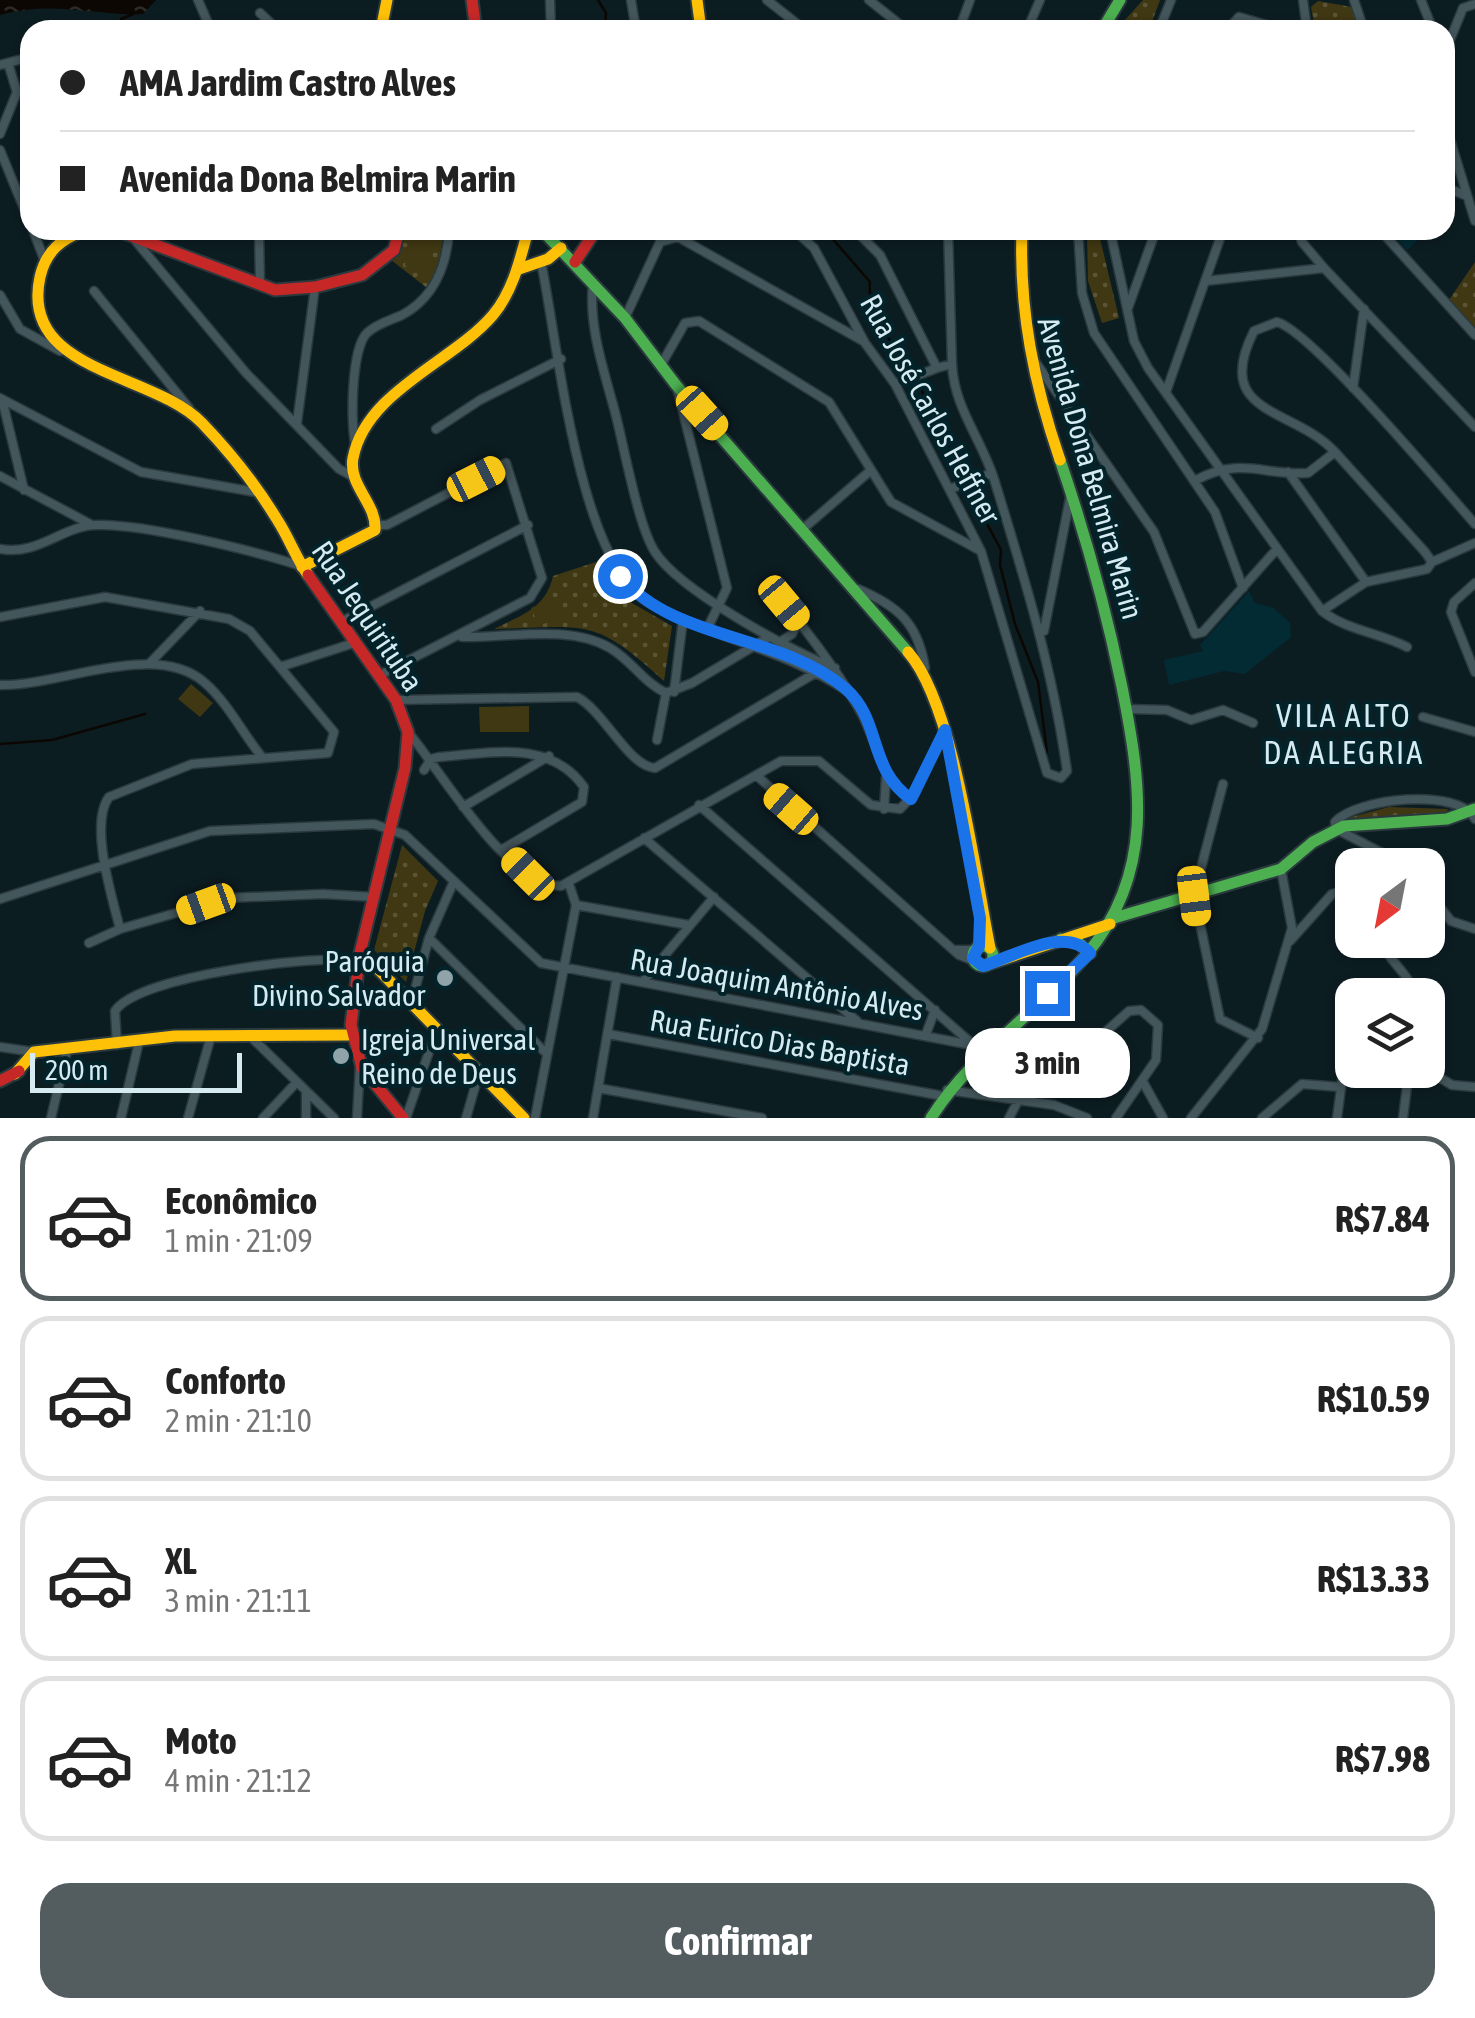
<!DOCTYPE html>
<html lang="pt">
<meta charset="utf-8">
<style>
:root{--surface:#fff;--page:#f6f6f6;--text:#222;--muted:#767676;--line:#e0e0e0;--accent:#535c5f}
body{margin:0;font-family:"Asap Condensed",sans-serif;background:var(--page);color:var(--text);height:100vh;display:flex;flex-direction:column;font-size:38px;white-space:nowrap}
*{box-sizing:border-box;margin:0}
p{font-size:32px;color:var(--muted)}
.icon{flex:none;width:55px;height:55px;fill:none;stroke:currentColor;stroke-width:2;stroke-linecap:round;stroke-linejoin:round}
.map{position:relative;height:1118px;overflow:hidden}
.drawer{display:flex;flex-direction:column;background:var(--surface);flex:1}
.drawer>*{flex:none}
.top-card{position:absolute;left:20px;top:20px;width:1435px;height:220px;border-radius:30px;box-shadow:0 2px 8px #0004;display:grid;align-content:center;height:220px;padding:0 40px;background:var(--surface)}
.needle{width:65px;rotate:212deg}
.fabs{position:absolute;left:1335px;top:848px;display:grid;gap:20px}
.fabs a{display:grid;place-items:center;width:110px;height:110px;border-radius:20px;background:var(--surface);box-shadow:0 2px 8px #0004;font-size:50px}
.scale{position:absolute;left:30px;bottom:25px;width:212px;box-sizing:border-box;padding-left:10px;border:5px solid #d5ebf1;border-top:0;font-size:28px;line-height:35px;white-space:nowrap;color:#d5ebf1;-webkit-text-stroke:8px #03232b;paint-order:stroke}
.end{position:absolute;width:45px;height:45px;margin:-22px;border:12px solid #1a73e8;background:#fff;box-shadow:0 0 0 5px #fff}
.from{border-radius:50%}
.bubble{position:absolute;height:70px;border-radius:30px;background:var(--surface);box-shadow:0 2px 8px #0004;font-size:32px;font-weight:700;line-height:70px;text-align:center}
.car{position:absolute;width:30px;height:60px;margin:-30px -15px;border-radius:12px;box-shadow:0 0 8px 2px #0007;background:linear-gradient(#f5c518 24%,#345 0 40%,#f5c518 0 76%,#345 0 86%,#f5c518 0)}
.top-card b{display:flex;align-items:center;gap:35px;height:95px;font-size:38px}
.top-card b+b{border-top:2px solid var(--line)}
.top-card i{width:25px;height:25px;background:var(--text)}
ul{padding:18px 0 0;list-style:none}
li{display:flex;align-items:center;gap:30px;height:165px;margin:0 20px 15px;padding:0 20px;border:5px solid var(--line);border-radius:30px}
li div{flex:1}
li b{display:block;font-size:38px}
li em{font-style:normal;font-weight:700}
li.active{border-color:var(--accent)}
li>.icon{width:90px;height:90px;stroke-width:1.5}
.button{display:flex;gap:20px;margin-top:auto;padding:20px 40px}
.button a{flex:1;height:115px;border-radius:30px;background:var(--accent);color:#fff;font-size:40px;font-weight:700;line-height:115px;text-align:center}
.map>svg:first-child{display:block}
.built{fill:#032b33}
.park{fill:url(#park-dots)}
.pitch{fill:#403813}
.water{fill:url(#water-ripples)}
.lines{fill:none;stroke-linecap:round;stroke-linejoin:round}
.stream{stroke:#0c0703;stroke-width:2.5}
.street-casing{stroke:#2a393d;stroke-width:11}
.fast-casing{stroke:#2a393d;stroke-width:15}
.slow-casing{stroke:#2a393d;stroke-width:15}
.jam-casing{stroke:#2a393d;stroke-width:15}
.street{stroke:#43565b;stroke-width:8}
.fast{stroke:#4caf50;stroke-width:11}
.slow{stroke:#ffc107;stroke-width:11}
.jam{stroke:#c62828;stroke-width:11}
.route{stroke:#1a73e8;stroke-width:12}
.poi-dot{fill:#8fa3a9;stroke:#03232b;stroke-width:4}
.labels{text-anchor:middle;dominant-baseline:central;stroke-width:8;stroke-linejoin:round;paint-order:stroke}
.street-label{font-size:30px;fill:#d5ebf1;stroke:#03232b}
.poi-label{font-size:30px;fill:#d5ebf1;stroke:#03232b;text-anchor:end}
.neighbourhood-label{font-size:32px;letter-spacing:2.5px;fill:#d5ebf1;stroke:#03232b}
</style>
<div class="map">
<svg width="1475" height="1118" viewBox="0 0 1475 1118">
<defs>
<pattern id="park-dots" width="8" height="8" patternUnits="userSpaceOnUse" patternTransform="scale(2.5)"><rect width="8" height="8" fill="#403813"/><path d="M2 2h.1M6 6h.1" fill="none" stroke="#5b5536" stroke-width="1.8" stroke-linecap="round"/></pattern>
<pattern id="water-ripples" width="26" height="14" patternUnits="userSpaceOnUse" patternTransform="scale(2.5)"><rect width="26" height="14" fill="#0c0703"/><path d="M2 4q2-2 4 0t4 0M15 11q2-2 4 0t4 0" fill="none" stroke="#2e2b28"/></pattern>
</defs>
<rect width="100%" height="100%" fill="#0c1d22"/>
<path class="built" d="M 1389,230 L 1429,230 L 1407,250 Z
M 1249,591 L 1255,603 L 1274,608 L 1290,623 L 1291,637 L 1245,674 L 1224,671 L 1169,685 L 1164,660 L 1203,651 L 1200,645 Z"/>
<path class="park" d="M 1143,0 L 1160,0 L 1149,30 L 1116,30 Z
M 1318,1 L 1352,7 L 1361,30 L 1315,30 L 1311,7 Z
M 404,230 L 444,230 L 439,263 L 427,288 L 391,260 L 402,246 Z
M 1087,230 L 1098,230 L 1119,318 L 1102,323 L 1088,281 Z
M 1475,262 L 1475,328 L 1449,300 Z
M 599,561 L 630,602 L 672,626 L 664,681 C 593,616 587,627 494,629 C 522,615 546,608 553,576 Z
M 1389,807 L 1448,809 L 1445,815 L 1344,819 Z
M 402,845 L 438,881 L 425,911 L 406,982 L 374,950 Z"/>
<path class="pitch" d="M 411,230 L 434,233 L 427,270 L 405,266 Z
M 559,596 L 566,614 L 539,626 L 531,608 Z
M 191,684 L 213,703 L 200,717 L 178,699 Z
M 529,706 L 529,732 L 480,732 L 479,707 Z"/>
<path class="water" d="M 0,0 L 156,0 L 143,14 C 90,16 57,0 0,15 Z"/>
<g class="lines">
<path class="stream" d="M 598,0 L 606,13 L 605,30
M 133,14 L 121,19 L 135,30
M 825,230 L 870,282 C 866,315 895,346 912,373
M 916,379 L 965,480
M 967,486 L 1001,550 L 1000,565 L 1015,624 L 1038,682 L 1047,752
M 0,744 L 52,740 L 145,714"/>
<defs>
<path id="street" d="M 198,0 L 211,30
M 550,0 L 551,30
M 631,0 L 636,30
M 767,0 L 805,30
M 869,0 L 907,30
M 1303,0 L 1307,30
M 1354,0 L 1364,30
M 1421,0 L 1433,30
M 260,13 L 278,30
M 959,30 L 970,0
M 1027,30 L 1040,0
M 1159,30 L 1171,0
M 1227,30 L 1239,17 L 1284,30
M 1445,52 L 1463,8 L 1475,4
M 0,65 L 30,57
M 1445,123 L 1475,221
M 0,134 L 17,92 L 8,63
M 0,150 L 30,223
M 1445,187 L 1467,196
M 33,230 L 44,259
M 259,230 L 260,285
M 794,230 L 814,248 L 865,343 L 895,384 L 981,551 L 1047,773 L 1061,778 L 1067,771 C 1053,670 1024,576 994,479 C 981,438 954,408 952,364 L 937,368 L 880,255 L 855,230
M 948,230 L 952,364
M 1078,230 L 1082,293 L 1094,333 L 1215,512 L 1243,588
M 1110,230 L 1134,341 L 1148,368 L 1322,611 C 1346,630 1380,633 1407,647
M 1298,230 L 1302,242 L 1324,268 L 1475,427
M 1380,230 L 1475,335
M 259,233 L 323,230
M 134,239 L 246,373 L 339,469 L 352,476
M 541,262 C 558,342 578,565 651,604 C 715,639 786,650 847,691
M 1205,281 L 1324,268
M 593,283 C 588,325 604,371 615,412 C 624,446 638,526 655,552 C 679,590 792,652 835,668
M 94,291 L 189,408
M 0,295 L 20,329 L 60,351
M 1128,308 L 1156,230
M 625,318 L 660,242 L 678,237 L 863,341
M 1034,360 L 1154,532 L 1195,634 L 1203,632 L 1277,549
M 661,365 L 685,323 L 699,321 L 829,402 L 891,502 L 979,550
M 895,384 L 937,368
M 677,388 L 727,588 L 708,627
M 1353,388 L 1364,309
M 1166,392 L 1223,230
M 0,398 L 141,472 L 255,492
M 2,399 L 24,490
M 297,423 L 315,287
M 436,429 L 480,400 L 561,359
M 356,447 C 350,427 351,348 367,333 C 376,324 391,320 402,315 C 434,298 447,265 449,230
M 1288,472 L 1366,582 L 1427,569 L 1432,562 L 1425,552 L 1335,452
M 0,476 L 92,525
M 1196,480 C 1242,456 1263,476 1308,473 L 1335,452 C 1294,407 1211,416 1254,331 L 1277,322 C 1311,331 1444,489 1475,524
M 950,489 L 992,473
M 377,525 L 387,525 L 506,463 L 542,578 L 530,598 L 380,675
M 804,528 L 870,471
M 0,549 C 38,556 62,526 96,525 C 142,523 255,551 301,566
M 1432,562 L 1475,543
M 1475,583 L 1454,602 L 1451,612 L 1475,672
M 770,586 C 802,625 833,664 858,707 C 879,741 877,776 911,799
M 858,589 C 898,606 918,623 925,668
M 1322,611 L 1366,582
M 0,617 L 105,597 L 229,619 L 250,631 L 334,732 L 328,753 L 192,764 L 109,797 C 89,824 112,897 120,929
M 341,622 L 528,525
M 1044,631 L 1070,498
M 462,637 C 508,638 569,624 610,648 C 631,660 644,683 666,693 L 692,683 L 769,637
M 780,642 L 792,634 L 799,620
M 149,664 L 200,611
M 280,667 L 354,643
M 0,685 C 58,687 156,639 205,683 C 228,703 243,734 262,757
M 674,692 L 683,619
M 396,700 L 577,697 C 604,711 628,766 655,768 L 817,672
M 1128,709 L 1167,710 L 1191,720 L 1223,710 L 1253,723
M 1423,717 L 1475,732
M 408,732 C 442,772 506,885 561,886 L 781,761 L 819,761 L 871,805 L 900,809 L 915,793 L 945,730
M 657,740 L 666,693
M 424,770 L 431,759 L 439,757 C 491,753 550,739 584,787 L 582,802 L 503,849
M 756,775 L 959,955 L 974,961
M 1223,784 L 1194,895 L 1220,1019 L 1258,1038
M 699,805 L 969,1041
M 463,807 L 549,756
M 884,809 L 886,778
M 644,838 L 857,1021
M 1405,865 L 1336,829 L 1335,822 C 1356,798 1459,787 1475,819
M 569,884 L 576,905 L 689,925
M 1428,892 L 1451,921 L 1475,929
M 0,899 L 210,831 L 374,824 L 405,835 L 541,963 L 982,1047
M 429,938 L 547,1054
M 1381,940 C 1388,962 1410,973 1414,995
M 1290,941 L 1332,894 L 1352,889
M 89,943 L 120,929 L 228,898 L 323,894 L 374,897
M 956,950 L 974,950
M 644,980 L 714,897
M 1355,995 L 1355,994
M 411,1004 L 429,938 L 454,881
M 248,1034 L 334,1118
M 608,1034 L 943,1096
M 926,1034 L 935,1010
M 117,1045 L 115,1011 C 139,975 315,955 360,960
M 0,1047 L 34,1052
M 1427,1070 L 1452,1085 L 1475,1087
M 1143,1082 L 1163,1118
M 598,1088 L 762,1118
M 947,1090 L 1054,1105 L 1087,1118
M 1028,1101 L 1129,1011 L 1141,1010 L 1158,1025 L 1156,1060 L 1116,1118
M 51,1118 L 67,1051
M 121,1118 L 139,1042
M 188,1118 L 211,1036
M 263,1118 L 295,1084
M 306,1118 L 306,1093
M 357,1118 L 360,1064
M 406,1118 L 437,1029
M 466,1118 L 479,1073
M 535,1118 L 576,905
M 593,1118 L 617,977
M 1009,1118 L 1018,1101
M 1191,1118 L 1262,1029 L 1292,928 L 1281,869
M 1262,1118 L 1302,1084 L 1340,1087
M 1337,1118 L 1352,1006
M 1403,1118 L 1409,1070"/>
<path id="fast" d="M 1102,30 L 1120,0
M 542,230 L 625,318 L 676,385 L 908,652
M 1114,918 L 1281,869 L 1313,842 L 1344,826 L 1447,819 L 1475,809
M 1061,939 L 1079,943 L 1090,953
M973 956a10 10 0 1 1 20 0a10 10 0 1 1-20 0Z
M 931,1118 C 973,1052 1038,1013 1087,954 C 1155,872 1141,783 1122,687 C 1106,609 1086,536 1060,460"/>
<path id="slow" d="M 697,0 L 701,30
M 381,30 L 387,0
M 85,230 C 61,239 46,251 40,277 C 19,373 153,372 202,423 C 229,451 258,488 278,521 C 289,538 296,558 308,575
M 1022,230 C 1019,311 1034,384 1060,460
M 519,269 L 548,259 L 561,248
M 302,567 L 375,530 C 377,503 348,486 353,458 C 366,391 453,362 493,315 C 513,291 520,260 528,230
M 908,652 C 954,704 975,874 990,948
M 360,960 L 373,964 L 524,1118
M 989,964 L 1110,924
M 15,1074 L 34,1052 L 175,1036 L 350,1035"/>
<path id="jam" d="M 472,0 L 476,30
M 116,230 L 275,290 L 315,287 L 362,275 L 394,250 L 399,230
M 575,262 L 596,230
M 308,575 L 396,700 L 408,732 L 405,768 L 360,953 L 351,1025 L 362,1068 L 403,1118
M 0,1081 L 19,1071"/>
</defs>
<use href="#street" class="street-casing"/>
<use href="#fast" class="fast-casing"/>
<use href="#slow" class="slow-casing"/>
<use href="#jam" class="jam-casing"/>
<use href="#street" class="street"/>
<use href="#fast" class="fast"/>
<use href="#slow" class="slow"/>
<use href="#jam" class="jam"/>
</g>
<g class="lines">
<path class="route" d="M 620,576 C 675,642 781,633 846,689 C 882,721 868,770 911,799 L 945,730 L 980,918 L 979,946 L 973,958 L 983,966 C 1013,957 1064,925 1090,953 L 1047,993"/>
</g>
<g class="poi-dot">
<circle cx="445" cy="978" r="10"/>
<circle cx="341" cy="1056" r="10"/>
</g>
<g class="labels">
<g class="street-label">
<text transform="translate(931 409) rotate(61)">Rua José Carlos Heffner</text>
<text transform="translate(1091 468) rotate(74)">Avenida Dona Belmira Marin</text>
<text transform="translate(368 616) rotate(56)">Rua Jequirituba</text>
<text transform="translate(777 984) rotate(10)">Rua Joaquim Antônio Alves</text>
<text transform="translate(780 1042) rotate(10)">Rua Eurico Dias Baptista</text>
</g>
<g class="poi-label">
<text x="425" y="961">Paróquia<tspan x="425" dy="34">Divino Salvador</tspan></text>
<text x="361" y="1039" text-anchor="start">Igreja Universal<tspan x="361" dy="34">Reino de Deus</tspan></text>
</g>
<g class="neighbourhood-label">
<text x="1344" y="715">VILA ALTO<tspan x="1344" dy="37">DA ALEGRIA</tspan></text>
</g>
</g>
</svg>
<div class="fabs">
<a><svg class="needle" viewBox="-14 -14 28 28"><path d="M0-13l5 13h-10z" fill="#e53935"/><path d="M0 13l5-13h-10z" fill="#767676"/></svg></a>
<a><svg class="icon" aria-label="layers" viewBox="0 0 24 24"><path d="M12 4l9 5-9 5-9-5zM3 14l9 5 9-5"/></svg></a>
</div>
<div class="scale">200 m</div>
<i class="end from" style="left:620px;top:576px"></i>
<i class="end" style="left:1047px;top:993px"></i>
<div class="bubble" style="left:965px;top:1028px;width:165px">3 min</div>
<i class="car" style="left:702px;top:413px;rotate:138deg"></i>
<i class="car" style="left:476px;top:479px;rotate:63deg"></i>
<i class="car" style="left:784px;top:603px;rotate:140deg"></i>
<i class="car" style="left:791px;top:809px;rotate:311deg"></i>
<i class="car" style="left:528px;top:874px;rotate:315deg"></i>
<i class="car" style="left:1194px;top:896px;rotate:173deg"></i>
<i class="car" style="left:206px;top:904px;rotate:250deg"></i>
<div class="top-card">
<b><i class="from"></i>AMA Jardim Castro Alves</b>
<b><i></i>Avenida Dona Belmira Marin</b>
</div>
</div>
<section class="drawer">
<ul>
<li class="active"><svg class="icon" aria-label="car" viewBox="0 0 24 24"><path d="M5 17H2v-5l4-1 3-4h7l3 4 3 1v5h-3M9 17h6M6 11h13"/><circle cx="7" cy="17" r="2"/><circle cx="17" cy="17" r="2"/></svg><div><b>Econômico</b><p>1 min · 21:09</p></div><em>R$7.84</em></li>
<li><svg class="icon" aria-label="car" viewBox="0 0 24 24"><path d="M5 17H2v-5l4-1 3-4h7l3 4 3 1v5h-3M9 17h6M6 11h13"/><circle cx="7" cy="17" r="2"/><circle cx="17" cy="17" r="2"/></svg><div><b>Conforto</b><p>2 min · 21:10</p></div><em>R$10.59</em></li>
<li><svg class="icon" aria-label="car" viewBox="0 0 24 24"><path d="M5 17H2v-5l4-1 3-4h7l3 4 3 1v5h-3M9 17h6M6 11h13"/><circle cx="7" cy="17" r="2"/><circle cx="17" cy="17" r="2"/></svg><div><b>XL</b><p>3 min · 21:11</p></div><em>R$13.33</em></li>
<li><svg class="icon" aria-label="car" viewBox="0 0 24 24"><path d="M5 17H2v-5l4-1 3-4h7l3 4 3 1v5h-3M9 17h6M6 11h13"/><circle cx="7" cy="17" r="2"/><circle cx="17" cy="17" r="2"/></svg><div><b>Moto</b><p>4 min · 21:12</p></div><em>R$7.98</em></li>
</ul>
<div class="button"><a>Confirmar</a></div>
</section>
